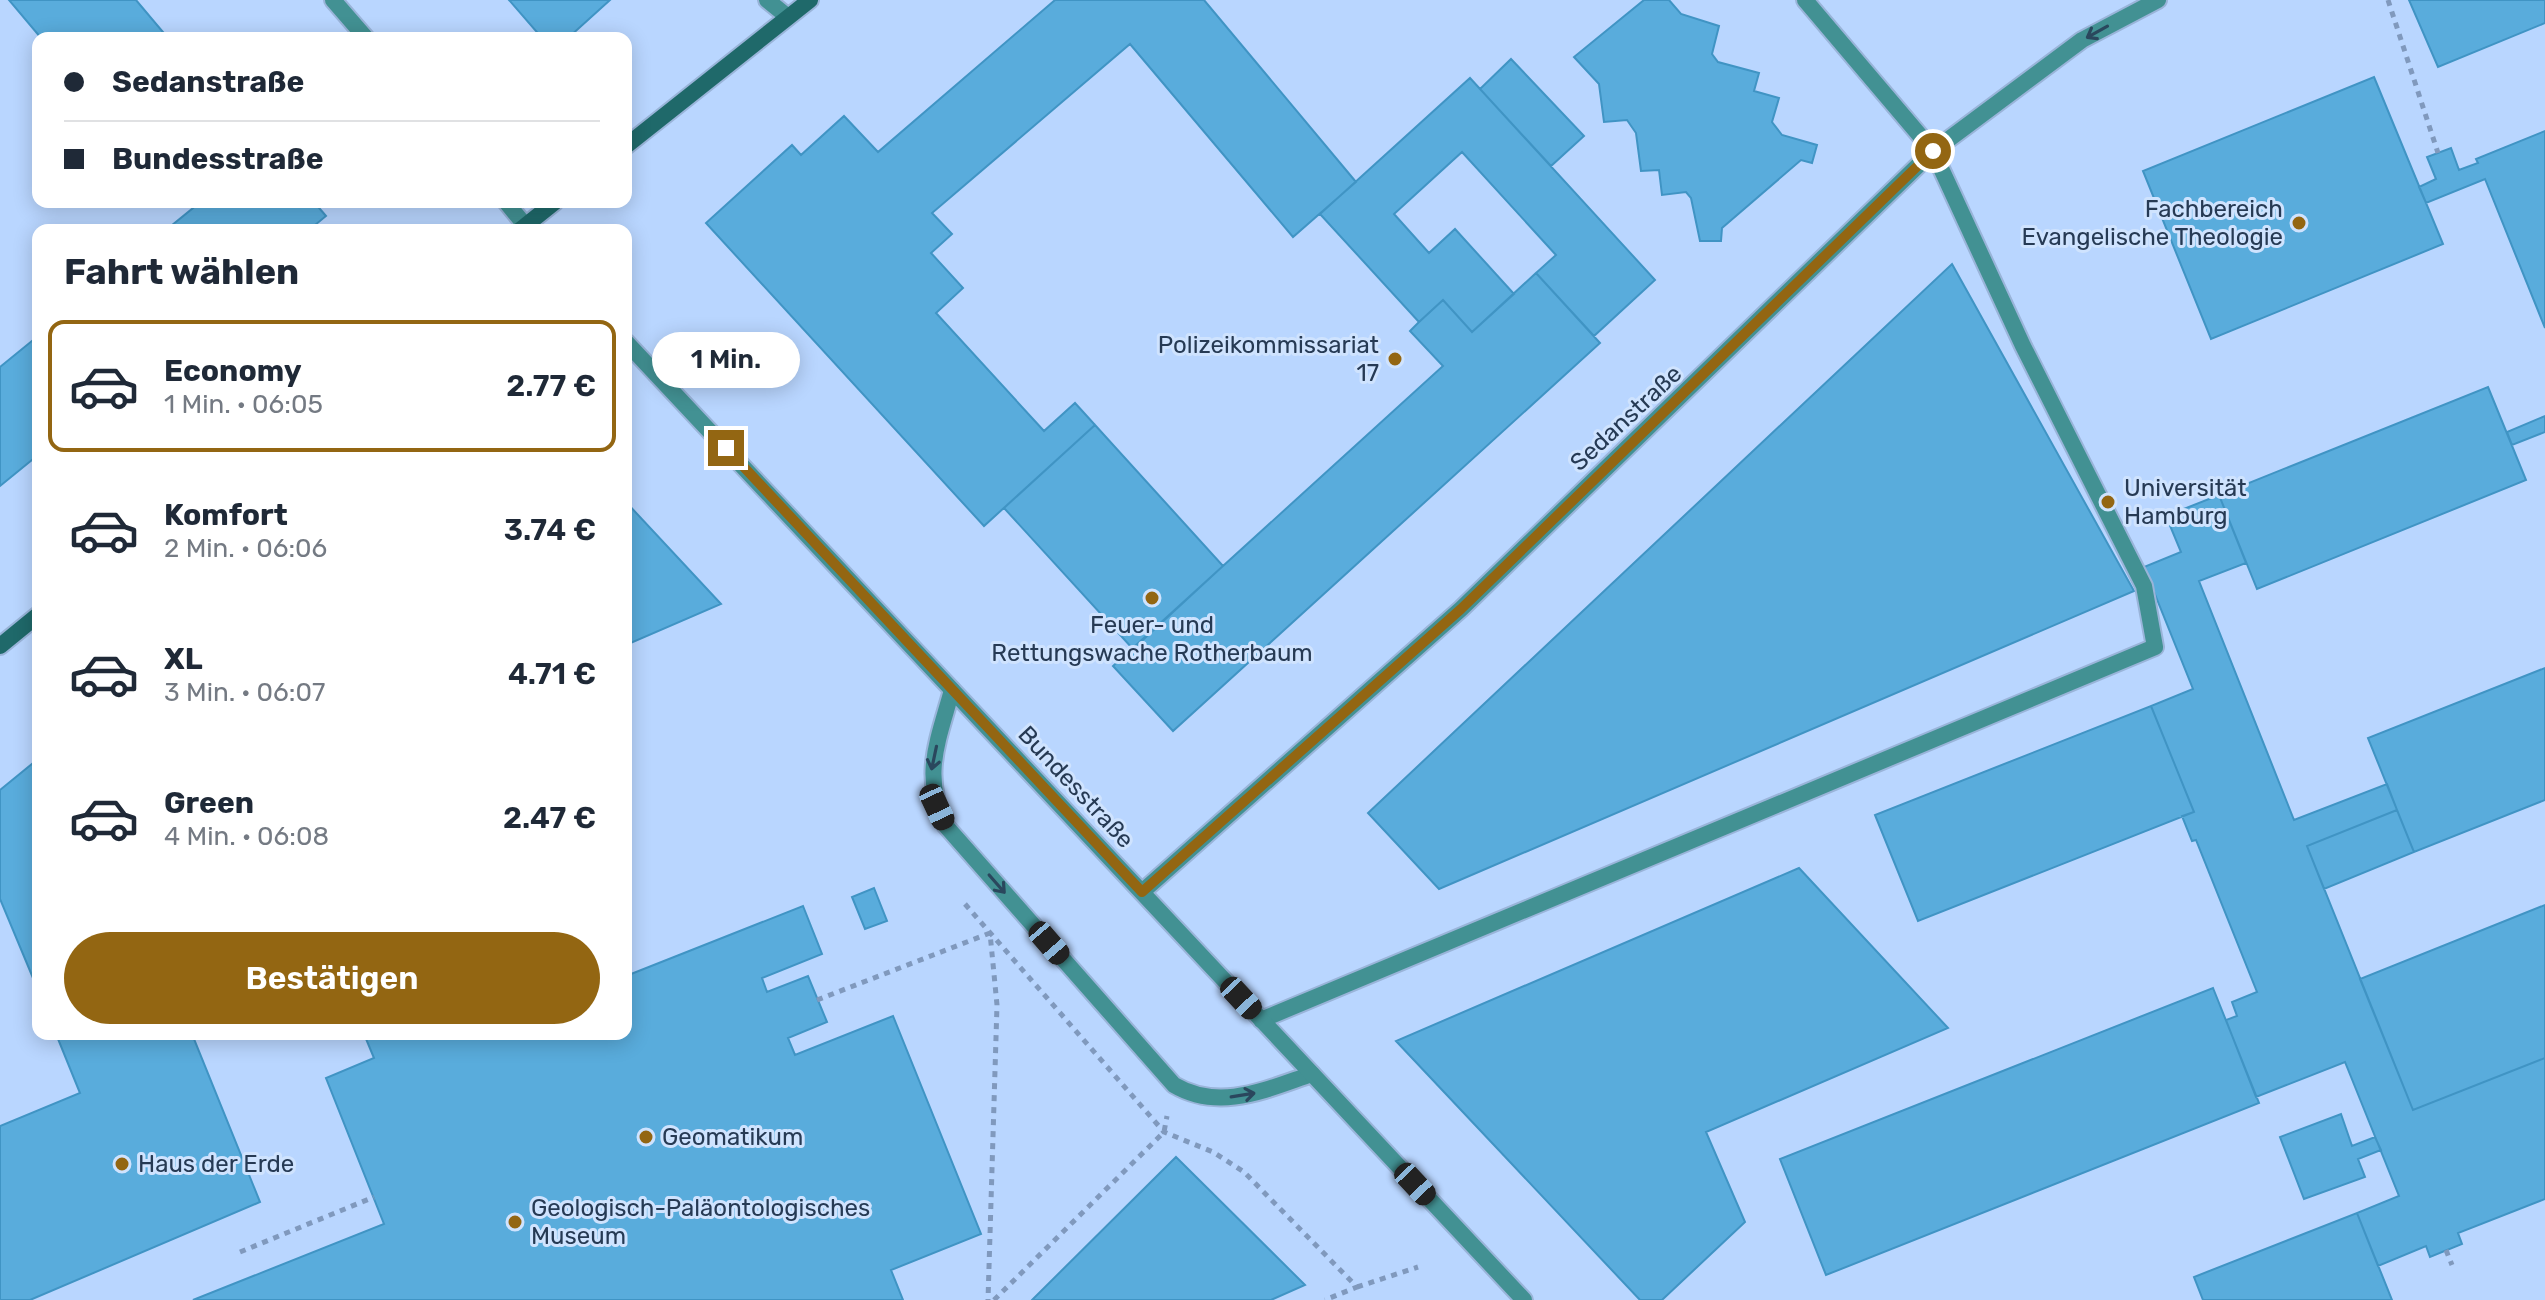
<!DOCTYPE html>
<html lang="de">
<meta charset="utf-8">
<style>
:root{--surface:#fff;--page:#f6f6f7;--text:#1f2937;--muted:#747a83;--line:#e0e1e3;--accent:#936612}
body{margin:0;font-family:Rubik,sans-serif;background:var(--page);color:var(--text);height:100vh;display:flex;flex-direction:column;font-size:30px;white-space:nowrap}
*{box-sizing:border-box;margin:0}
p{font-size:26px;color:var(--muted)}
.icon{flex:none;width:44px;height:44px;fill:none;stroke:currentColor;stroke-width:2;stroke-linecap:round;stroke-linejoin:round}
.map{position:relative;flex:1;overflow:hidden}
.panel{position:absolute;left:32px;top:224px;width:600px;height:816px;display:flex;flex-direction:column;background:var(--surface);border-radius:16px;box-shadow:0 4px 20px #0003}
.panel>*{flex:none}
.banner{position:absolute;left:32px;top:32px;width:600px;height:176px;border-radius:16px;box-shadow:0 4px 20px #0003;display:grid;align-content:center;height:176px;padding:0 32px;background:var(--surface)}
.end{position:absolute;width:36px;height:36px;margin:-18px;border:10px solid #936612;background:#fff;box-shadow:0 0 0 4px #fff}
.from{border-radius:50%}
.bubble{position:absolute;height:56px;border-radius:28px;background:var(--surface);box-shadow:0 4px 20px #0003;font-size:26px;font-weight:600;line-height:56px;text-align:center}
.car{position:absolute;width:24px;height:48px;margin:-24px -12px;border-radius:10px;box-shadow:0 0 6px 2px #0007;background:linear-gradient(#222 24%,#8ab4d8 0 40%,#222 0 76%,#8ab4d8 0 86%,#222 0)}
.banner b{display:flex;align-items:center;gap:28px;height:76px;font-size:30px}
.banner b+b{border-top:2px solid var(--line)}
.banner i{width:20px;height:20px;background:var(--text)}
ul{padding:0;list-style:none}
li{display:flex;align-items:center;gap:24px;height:132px;margin:0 16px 12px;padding:0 16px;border:4px solid transparent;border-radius:16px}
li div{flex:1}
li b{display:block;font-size:30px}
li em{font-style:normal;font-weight:600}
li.on{border-color:var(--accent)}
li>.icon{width:72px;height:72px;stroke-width:1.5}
h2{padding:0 32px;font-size:36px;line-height:96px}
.action{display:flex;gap:16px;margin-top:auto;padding:16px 32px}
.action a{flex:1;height:92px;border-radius:48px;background:var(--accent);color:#fff;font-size:32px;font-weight:600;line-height:92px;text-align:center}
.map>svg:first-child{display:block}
.building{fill:#59acdc;stroke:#4094c4;stroke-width:2}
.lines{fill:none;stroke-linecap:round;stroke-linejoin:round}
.service-casing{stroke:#99b4d9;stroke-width:20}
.pedestrian-casing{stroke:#99b4d9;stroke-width:20}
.minor-casing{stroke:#99b4d9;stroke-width:20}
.tertiary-casing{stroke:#99b4d9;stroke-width:20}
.secondary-casing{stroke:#99b4d9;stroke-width:20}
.path{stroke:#8099bd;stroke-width:5;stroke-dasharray:6 6;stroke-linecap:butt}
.service{stroke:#429193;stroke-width:16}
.pedestrian{stroke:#429193;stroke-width:16}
.minor{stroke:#429193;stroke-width:16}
.tertiary{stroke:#429193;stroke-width:16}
.secondary{stroke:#1f696a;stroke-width:16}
.oneway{stroke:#2a475d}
.route{stroke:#936612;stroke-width:10}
.poi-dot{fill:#936612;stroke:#cfe3fe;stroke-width:3}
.labels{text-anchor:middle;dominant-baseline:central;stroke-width:6;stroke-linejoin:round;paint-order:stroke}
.poi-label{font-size:24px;fill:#263a54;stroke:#cfe3fe;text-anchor:start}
.street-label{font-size:24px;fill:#263a54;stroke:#cfe3fe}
</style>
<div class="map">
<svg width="2545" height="1300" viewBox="0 0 2545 1300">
<rect width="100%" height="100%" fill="#b9d6ff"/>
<path class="building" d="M 9,0 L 136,0 L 168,38 L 41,38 Z
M 509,0 L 610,0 L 568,38 L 542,38 Z
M 1055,0 L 1204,0 L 1356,182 L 1293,237 L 1130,44 L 932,213 L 952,234 L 931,253 L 963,288 L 936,313 L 1044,431 L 1075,403 L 1095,425 L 984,526 L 706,223 L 792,145 L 801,155 L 844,116 L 878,152 Z
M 1644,0 L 1669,0 L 1681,14 L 1719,26 L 1712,54 L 1718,62 L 1759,73 L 1754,91 L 1779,98 L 1772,122 L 1782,135 L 1817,145 L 1812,163 L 1801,160 L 1722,228 L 1721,241 L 1700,241 L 1691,198 L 1686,192 L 1662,195 L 1659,170 L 1641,171 L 1636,133 L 1627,120 L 1604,122 L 1599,84 L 1574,57 Z
M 2409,0 L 2545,0 L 2545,23 L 2438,67 Z
M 1511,59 L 1584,136 L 1551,166 L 1480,89 Z
M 2374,77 L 2443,244 L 2211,339 L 2143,171 Z
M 1470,78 L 1655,280 L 1594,336 L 1536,273 L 1556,255 L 1462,152 L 1394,214 L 1429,253 L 1455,229 L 1514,294 L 1472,332 L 1443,300 L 1419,322 L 1320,214 Z
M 2545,131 L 2545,328 L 2485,179 L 2426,203 L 2419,187 L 2436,179 L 2427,157 L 2451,148 L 2459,170 L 2478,163 L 2476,159 Z
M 188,202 L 314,202 L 326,216 L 309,230 L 166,230 L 193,208 Z
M 1952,264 L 2134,591 L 1439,889 L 1368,813 Z
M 1536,273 L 1600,343 L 1173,731 L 1113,666 L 1443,366 L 1410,331 L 1419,322 L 1443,300 L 1472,332 Z
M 38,336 L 38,455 L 0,486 L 0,367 Z
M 2488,387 L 2526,480 L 2257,589 L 2219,495 Z
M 2545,416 L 2545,432 L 2512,445 L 2507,432 Z
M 1095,425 L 1223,566 L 1133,649 L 1004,508 Z
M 2219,495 L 2246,563 L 2199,581 L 2294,820 L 2387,784 L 2397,810 L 2307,846 L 2413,1110 L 2545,1058 L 2545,1199 L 2458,1233 L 2462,1244 L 2430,1257 L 2426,1246 L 2378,1266 L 2357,1213 L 2399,1196 L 2345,1062 L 2256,1097 L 2226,1020 L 2237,1016 L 2232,1002 L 2257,992 L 2196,840 L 2192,841 L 2182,816 L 2194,812 L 2151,706 L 2193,689 L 2144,567 L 2181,552 L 2166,516 Z
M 626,502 L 721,604 L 626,645 Z
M 2545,668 L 2545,800 L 2414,852 L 2368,738 Z
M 2151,706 L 2194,812 L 1918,921 L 1875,815 Z
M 38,759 L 38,990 L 0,899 L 0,790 Z
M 2397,810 L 2414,852 L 2324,889 L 2307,846 Z
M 1799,868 L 1948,1028 L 1706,1132 L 1745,1222 L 1662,1300 L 1640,1300 L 1396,1041 Z
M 874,888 L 887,921 L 865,929 L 852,897 Z
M 2545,905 L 2545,1058 L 2413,1110 L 2360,979 Z
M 803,906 L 822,954 L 762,978 L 767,992 L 808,976 L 827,1022 L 788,1038 L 795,1055 L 893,1016 L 981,1234 L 891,1270 L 903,1300 L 193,1300 L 384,1224 L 326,1078 L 374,1058 L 364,1034 L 626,1034 L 626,976 Z
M 2213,988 L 2259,1103 L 1826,1275 L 1780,1159 Z
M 56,1034 L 192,1034 L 260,1202 L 30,1300 L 0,1300 L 0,1126 L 80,1093 Z
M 2341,1114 L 2352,1146 L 2375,1137 L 2381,1150 L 2358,1159 L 2365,1177 L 2304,1199 L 2280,1137 Z
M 1176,1157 L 1305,1285 L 1271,1300 L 1032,1300 Z
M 2357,1213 L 2392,1300 L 2203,1300 L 2194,1277 Z"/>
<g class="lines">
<defs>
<path id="service" d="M 767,0 L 788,17
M 952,690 C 938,741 922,774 945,825 L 1174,1085 C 1220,1112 1267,1089 1312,1074"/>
<path id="pedestrian" d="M 1261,1020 L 2155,647 L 2144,586 L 2023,346 L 1933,151"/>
<path id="minor" d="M 1805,0 L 1933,151
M 1142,892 L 1461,609 L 1933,151 L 2082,40 L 2158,0"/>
<path id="tertiary" d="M 333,0 L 366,38
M 506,202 L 529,230
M 626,342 L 1524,1300"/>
<path id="secondary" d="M 626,146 L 810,0
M 520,230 L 555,202
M 0,646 L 38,615"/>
</defs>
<use href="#service" class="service-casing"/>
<use href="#pedestrian" class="pedestrian-casing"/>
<use href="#minor" class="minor-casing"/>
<use href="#tertiary" class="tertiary-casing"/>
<use href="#secondary" class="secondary-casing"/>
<path class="path" d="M 2388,0 L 2438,153
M 965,904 L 1164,1132 L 1213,1152 L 1244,1172 L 1357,1287 L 1325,1300
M 817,1000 L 990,933 L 997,1005 L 988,1300
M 2446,1250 L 2452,1265
M 240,1252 L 374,1197
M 1357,1287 L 1418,1267
M 994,1300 L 1164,1132 L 1167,1116"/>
<use href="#service" class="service"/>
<use href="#pedestrian" class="pedestrian"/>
<use href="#minor" class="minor"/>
<use href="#tertiary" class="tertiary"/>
<use href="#secondary" class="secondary"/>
</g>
<defs><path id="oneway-shaft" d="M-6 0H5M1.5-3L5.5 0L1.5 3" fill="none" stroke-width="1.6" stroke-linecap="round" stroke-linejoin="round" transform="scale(2)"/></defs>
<g class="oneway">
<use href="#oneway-shaft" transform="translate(2097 32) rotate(151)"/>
<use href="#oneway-shaft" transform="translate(934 758) rotate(102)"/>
<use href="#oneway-shaft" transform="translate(997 884) rotate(49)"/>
<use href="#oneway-shaft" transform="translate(1243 1095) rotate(-9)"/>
</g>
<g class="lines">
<path class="route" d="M 726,448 L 1142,892 L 1461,609 L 1933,151"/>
</g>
<g class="poi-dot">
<circle cx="2299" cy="223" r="8"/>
<circle cx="1395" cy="359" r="8"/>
<circle cx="2108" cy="502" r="8"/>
<circle cx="1152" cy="598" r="8"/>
<circle cx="646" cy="1137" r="8"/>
<circle cx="122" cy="1164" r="8"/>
<circle cx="515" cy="1222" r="8"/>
</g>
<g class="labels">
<g class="poi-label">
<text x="2283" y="209" text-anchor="end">Fachbereich<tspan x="2283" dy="28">Evangelische Theologie</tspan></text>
<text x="1379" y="345" text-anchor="end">Polizeikommissariat<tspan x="1379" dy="28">17</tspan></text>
<text x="2124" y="488">Universität<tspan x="2124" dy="28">Hamburg</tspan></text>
<text x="1152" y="625" text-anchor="middle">Feuer- und<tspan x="1152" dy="28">Rettungswache Rotherbaum</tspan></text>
<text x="662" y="1137">Geomatikum</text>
<text x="138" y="1164">Haus der Erde</text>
<text x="531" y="1208">Geologisch-Paläontologisches<tspan x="531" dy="28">Museum</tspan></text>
</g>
<g class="street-label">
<text transform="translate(1626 418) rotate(-43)">Sedanstraße</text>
<text transform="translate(1076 787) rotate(47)">Bundesstraße</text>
</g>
</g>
</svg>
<i class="end from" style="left:1933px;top:151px"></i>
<i class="end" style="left:726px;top:448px"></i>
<div class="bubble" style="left:652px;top:332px;width:148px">1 Min.</div>
<i class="car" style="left:937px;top:807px;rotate:155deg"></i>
<i class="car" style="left:1049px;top:943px;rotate:139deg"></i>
<i class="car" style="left:1241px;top:998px;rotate:137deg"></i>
<i class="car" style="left:1415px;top:1184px;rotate:137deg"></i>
<div class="banner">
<b><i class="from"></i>Sedanstraße</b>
<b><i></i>Bundesstraße</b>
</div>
<section class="panel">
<h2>Fahrt wählen</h2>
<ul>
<li class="on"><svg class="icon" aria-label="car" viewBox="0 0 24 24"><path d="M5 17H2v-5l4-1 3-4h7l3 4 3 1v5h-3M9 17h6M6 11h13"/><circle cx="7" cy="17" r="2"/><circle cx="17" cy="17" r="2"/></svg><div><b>Economy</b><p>1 Min. · 06:05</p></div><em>2.77 €</em></li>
<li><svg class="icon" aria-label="car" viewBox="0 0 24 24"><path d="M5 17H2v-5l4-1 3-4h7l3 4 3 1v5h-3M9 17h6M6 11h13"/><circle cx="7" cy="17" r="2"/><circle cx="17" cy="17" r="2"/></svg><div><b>Komfort</b><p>2 Min. · 06:06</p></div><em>3.74 €</em></li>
<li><svg class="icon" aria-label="car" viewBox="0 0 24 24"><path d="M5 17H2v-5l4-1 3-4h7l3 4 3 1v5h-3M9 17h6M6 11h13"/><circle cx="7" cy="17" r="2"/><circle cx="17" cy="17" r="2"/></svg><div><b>XL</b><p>3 Min. · 06:07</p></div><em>4.71 €</em></li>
<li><svg class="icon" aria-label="car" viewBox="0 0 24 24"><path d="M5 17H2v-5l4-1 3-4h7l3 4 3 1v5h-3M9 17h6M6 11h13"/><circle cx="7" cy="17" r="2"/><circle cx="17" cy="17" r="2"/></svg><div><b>Green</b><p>4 Min. · 06:08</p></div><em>2.47 €</em></li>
</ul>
<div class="action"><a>Bestätigen</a></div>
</section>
</div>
